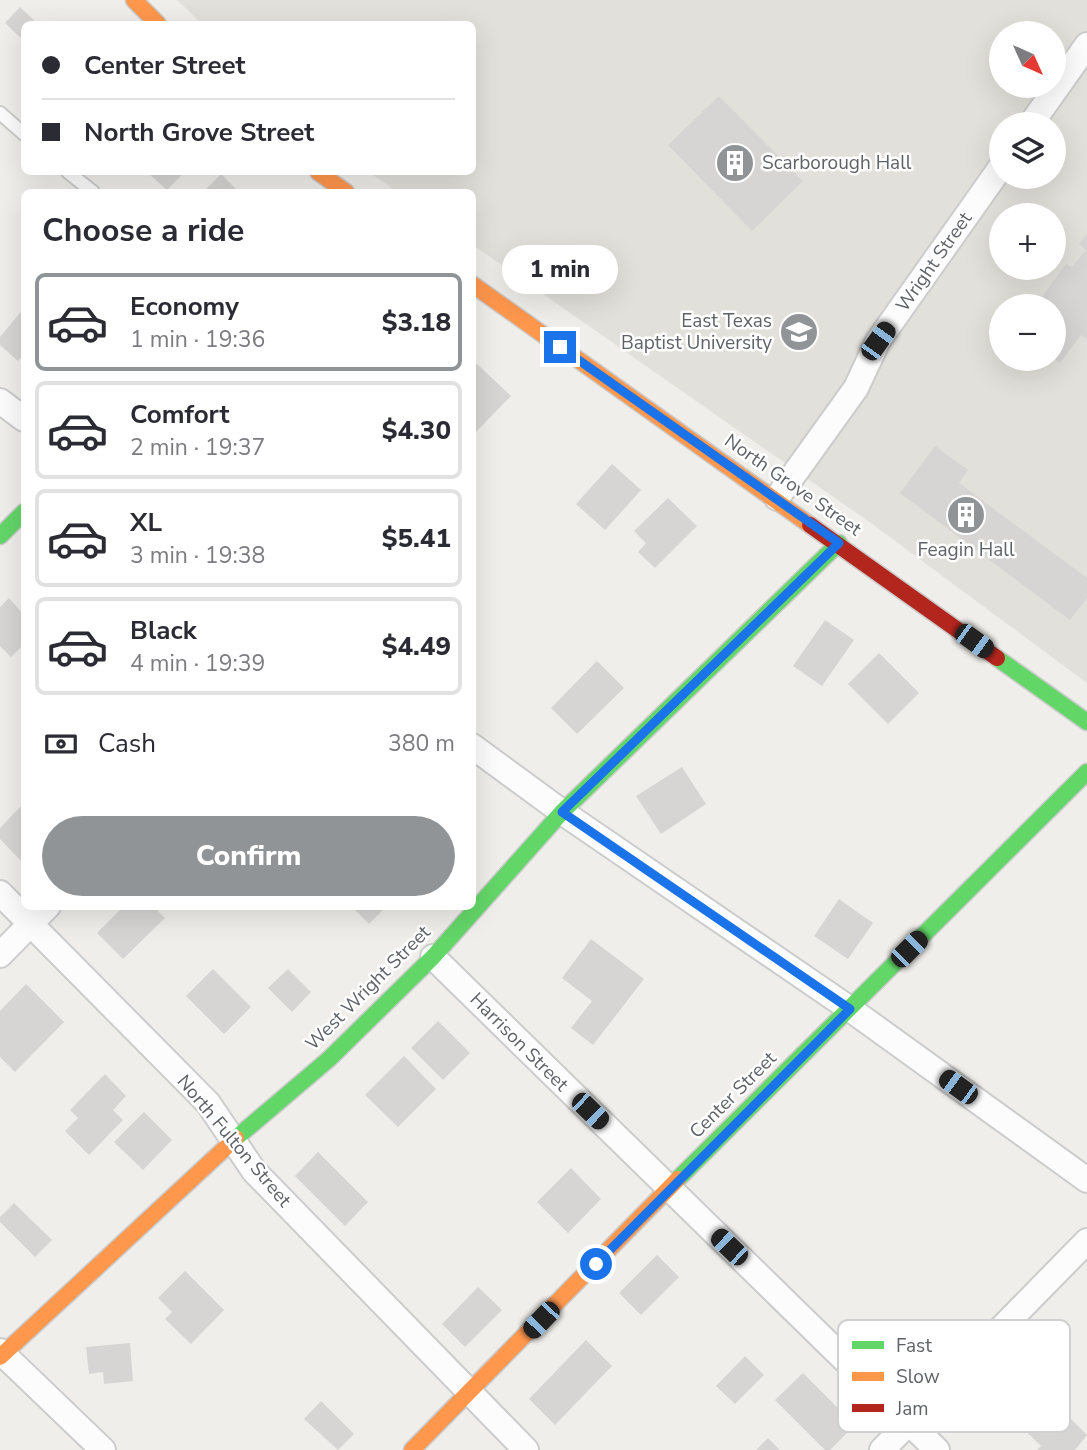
<!DOCTYPE html>
<meta charset="utf-8">
<style>
:root{--surface:#fff;--page:#f2f2f3;--text:#2b2b33;--muted:#7c7c81;--line:#e1e1e2;--accent:#919496}
body{margin:0;font-family:"Nunito Sans",sans-serif;background:var(--page);color:var(--text);height:100vh;display:flex;flex-direction:column;font-size:26px;white-space:nowrap}
*{box-sizing:border-box;margin:0}
p{font-size:23px;color:var(--muted)}
.icon{flex:none;width:38px;height:38px;fill:none;stroke:currentColor;stroke-width:2;stroke-linecap:round;stroke-linejoin:round}
.map{position:relative;flex:1;overflow:hidden}
.drawer{position:absolute;left:21px;top:189px;width:455px;height:721px;display:flex;flex-direction:column;background:var(--surface);border-radius:10px;box-shadow:0 7px 28px #0002}
.drawer>*{flex:none}
.top-card{position:absolute;left:21px;top:21px;width:455px;height:154px;border-radius:10px;box-shadow:0 7px 28px #0002;display:grid;align-content:center;height:154px;padding:0 21px;background:var(--surface)}
.needle{width:46px;rotate:135deg}
.controls{position:absolute;left:989px;top:21px;display:grid;gap:14px}
.controls a{display:grid;place-items:center;width:77px;height:77px;border-radius:50%;background:var(--surface);box-shadow:0 7px 28px #0002;font-size:35px}
.end{position:absolute;width:32px;height:32px;margin:-16px;border:9px solid #1a73e8;background:#fff;box-shadow:0 0 0 4px #fff}
.from{border-radius:50%}
.bubble{position:absolute;height:49px;border-radius:24px;background:var(--surface);box-shadow:0 7px 28px #0002;font-size:23px;font-weight:800;line-height:49px;text-align:center}
.car{position:absolute;width:21px;height:42px;margin:-21px -10px;border-radius:9px;box-shadow:0 0 5px 2px #0007;background:linear-gradient(#222 24%,#8ab4d8 0 40%,#222 0 76%,#8ab4d8 0 86%,#222 0)}
.top-card b{display:flex;align-items:center;gap:24px;height:66px;font-size:26px}
.top-card b+b{border-top:2px solid var(--line)}
.top-card i{width:18px;height:18px;background:var(--text)}
ul{padding:0;list-style:none}
li{display:flex;align-items:center;gap:21px;height:98px;margin:0 14px 10px;padding:0 7px;border:4px solid var(--line);border-radius:10px}
li div{flex:1}
li b{display:block;font-size:26px}
li em{font-style:normal;font-weight:800}
li.current{border-color:var(--accent)}
li>.icon{width:63px;height:63px;stroke-width:1.5}
h2{padding:0 21px;font-size:32px;line-height:84px}
.pay{display:flex;align-items:center;gap:18px;height:77px;padding:0 21px;font-size:26px}
.pay p{margin-inline-start:auto}
.action{display:flex;gap:14px;margin-top:auto;padding:14px 21px}
.action a{flex:1;height:80px;border-radius:42px;background:var(--accent);color:#fff;font-size:28px;font-weight:800;line-height:80px;text-align:center}
.map>svg:first-child{display:block}
.education{fill:#e2e0da;fill-rule:evenodd}
.building{fill:#d6d5d3}
.lines{fill:none;stroke-linecap:round;stroke-linejoin:round}
.lane-casing{stroke:#cbcccc;stroke-width:16}
.street-casing{stroke:#cbcccc;stroke-width:28}
.fast-casing{stroke:#cacacb;stroke-width:19}
.slow-casing{stroke:#cacacb;stroke-width:19}
.jam-casing{stroke:#cacacb;stroke-width:19}
.lane{stroke:#fdfcfc;stroke-width:12}
.street{stroke:#fdfcfc;stroke-width:24}
.fast{stroke:#63d668;stroke-width:16}
.slow{stroke:#ff974d;stroke-width:16}
.jam{stroke:#b3261e;stroke-width:16}
.route{stroke:#1a73e8;stroke-width:9}
.labels{text-anchor:middle;dominant-baseline:central;stroke-width:5;stroke-linejoin:round;paint-order:stroke}
.poi-label{font-size:19px;fill:#5f6368;stroke:#fff;text-anchor:start}
.street-label{font-size:19px;fill:#5f6368;stroke:#fff}
.key{fill:#fff;stroke:#cfd0d2;stroke-width:2}
.key-label{font-size:19px;fill:#5f6368}
</style>
<div class="map">
<svg width="1087" height="1450" viewBox="0 0 1087 1450">
<rect width="100%" height="100%" fill="#efeeea"/>
<path class="education" d="M 177,0 L 1087,0 L 1087,683 L 875,526 L 473,245 L 472,192 L 397,192 L 369,172 L 472,172 L 472,24 L 202,24 ZM 1001,33 L 1054,33 L 1054,86 L 1001,86 ZM 1001,124 L 1054,124 L 1054,177 L 1001,177 ZM 1001,215 L 1054,215 L 1054,268 L 1001,268 ZM 1001,306 L 1054,306 L 1054,359 L 1001,359 Z"/>
<path class="building" d="M 20,7 L 38,24 L 24,24 L 24,41 L 5,23 Z
M 719,96 L 803,181 L 752,231 L 668,145 Z
M 147,172 L 185,172 L 167,190 Z
M 221,174 L 239,192 L 203,192 Z
M 1087,234 L 1087,339 L 1081,335 L 1060,363 L 1054,358 L 1054,306 L 1035,306 L 1066,264 L 1072,267 L 1086,250 L 1079,244 Z
M 24,308 L 24,354 L 18,361 L 0,345 L 0,337 Z
M 477,364 L 511,396 L 472,436 L 472,368 Z
M 935,446 L 968,470 L 959,483 L 1087,578 L 1087,598 L 1070,620 L 900,493 Z
M 612,464 L 641,490 L 605,530 L 576,504 Z
M 668,498 L 697,526 L 655,568 L 638,552 L 646,543 L 634,531 Z
M 9,598 L 24,615 L 24,644 L 11,657 L 0,646 L 0,607 Z
M 825,620 L 854,640 L 822,686 L 793,666 Z
M 879,653 L 919,693 L 888,724 L 848,684 Z
M 597,661 L 624,688 L 577,734 L 551,708 Z
M 682,767 L 706,804 L 661,834 L 636,796 Z
M 24,803 L 24,864 L 0,839 L 0,828 Z
M 839,899 L 873,923 L 848,959 L 814,936 Z
M 124,906 L 153,906 L 165,918 L 123,959 L 97,933 Z
M 351,906 L 387,906 L 369,924 Z
M 591,939 L 644,979 L 593,1045 L 571,1028 L 592,1001 L 562,978 Z
M 213,969 L 251,1007 L 224,1034 L 186,996 Z
M 288,969 L 311,992 L 292,1012 L 268,988 Z
M 26,984 L 64,1022 L 15,1072 L 0,1057 L 0,1011 Z
M 438,1021 L 470,1053 L 443,1080 L 411,1048 Z
M 404,1056 L 436,1089 L 398,1127 L 365,1095 Z
M 105,1074 L 126,1096 L 113,1110 L 123,1120 L 89,1155 L 65,1131 L 78,1118 L 70,1110 Z
M 144,1112 L 172,1140 L 143,1170 L 114,1142 Z
M 318,1152 L 368,1202 L 345,1226 L 295,1176 Z
M 571,1168 L 601,1199 L 568,1233 L 537,1202 Z
M 14,1203 L 52,1240 L 35,1257 L 0,1222 L 0,1217 Z
M 657,1255 L 679,1277 L 641,1315 L 619,1293 Z
M 185,1271 L 224,1310 L 191,1344 L 165,1319 L 172,1312 L 158,1298 Z
M 478,1287 L 502,1310 L 465,1347 L 442,1324 Z
M 586,1340 L 612,1366 L 555,1425 L 529,1399 Z
M 130,1343 L 133,1381 L 104,1384 L 103,1372 L 89,1374 L 86,1347 Z
M 745,1356 L 764,1375 L 735,1404 L 716,1386 Z
M 803,1373 L 855,1425 L 830,1450 L 825,1450 L 775,1400 Z
M 1028,1376 L 1087,1435 L 1075,1450 L 1037,1450 L 1041,1446 L 999,1405 Z
M 321,1401 L 354,1434 L 338,1450 L 304,1419 Z
M 768,1438 L 780,1450 L 756,1450 Z"/>
<g class="lines">
<defs>
<path id="lane" d="M 0,113 L 24,134
M 68,172 L 93,192"/>
<path id="street" d="M 1031,124 L 1087,45
M 0,401 L 24,419
M 777,498 L 856,388 L 878,341 L 1001,167
M 472,746 L 562,812 L 850,1009 L 1087,1180
M 0,893 L 208,1103 L 254,1171 L 526,1450
M 0,955 L 48,906
M 433,957 L 937,1450
M 0,1351 L 103,1450
M 882,1450 L 1087,1241"/>
<path id="fast" d="M 0,536 L 24,512
M 997,658 L 1087,722
M 236,1138 L 329,1059 L 433,957 L 562,812 L 839,543
M 678,1179 L 1087,772"/>
<path id="slow" d="M 134,0 L 158,24
M 318,172 L 346,192
M 472,284 L 810,525
M 0,1357 L 236,1138
M 412,1450 L 678,1179"/>
<path id="jam" d="M 810,525 L 997,658"/>
</defs>
<use href="#lane" class="lane-casing"/>
<use href="#street" class="street-casing"/>
<use href="#fast" class="fast-casing"/>
<use href="#slow" class="slow-casing"/>
<use href="#jam" class="jam-casing"/>
<use href="#lane" class="lane"/>
<use href="#street" class="street"/>
<use href="#fast" class="fast"/>
<use href="#slow" class="slow"/>
<use href="#jam" class="jam"/>
</g>
<g class="lines">
<path class="route" d="M 560,347 L 839,543 L 562,812 L 850,1009 L 596,1264"/>
</g>
<defs>
<symbol id="building-disc" viewBox="-11 -11 22 22"><circle r="9.5" fill="#919496" stroke="#fff"/><path d="M-4-6H4V6H1V3H-1V6H-4ZM-2.5-4.3h1.7v1.8h-1.7ZM.8-4.3h1.7v1.8H.8ZM-2.5-1h1.7V.8h-1.7ZM.8-1h1.7V.8H.8Z" fill="#fff"/></symbol>
<symbol id="university-disc" viewBox="-11 -11 22 22"><circle r="9.5" fill="#919496" stroke="#fff"/><path d="M0-5L7-2L0 1L-7-2ZM-4 1L0 2.5L4 1V4Q0 6-4 4Z" fill="#fff"/></symbol>
</defs>
<g fill-rule="evenodd">
<use href="#building-disc" x="713" y="141" width="44" height="44"/>
<use href="#university-disc" x="777" y="310" width="44" height="44"/>
<use href="#building-disc" x="944" y="493" width="44" height="44"/>
</g>
<g class="labels">
<g class="poi-label">
<text x="762" y="163">Scarborough Hall</text>
<text x="772" y="321" text-anchor="end">East Texas<tspan x="772" dy="22">Baptist University</tspan></text>
<text x="966" y="550" text-anchor="middle">Feagin Hall</text>
</g>
<g class="street-label">
<text transform="translate(934 262) rotate(-55)">Wright Street</text>
<text transform="translate(793 485) rotate(35)">North Grove Street</text>
<text transform="translate(368 988) rotate(-45)">West Wright Street</text>
<text transform="translate(519 1042) rotate(45)">Harrison Street</text>
<text transform="translate(733 1095) rotate(-45)">Center Street</text>
<text transform="translate(234 1141) rotate(50)">North Fulton Street</text>
</g>
</g>
<rect x="838" y="1320" width="232" height="112" rx="10" class="key"/>
<rect x="852" y="1341" width="32" height="8" fill="#63d668"/>
<rect x="852" y="1372" width="32" height="9" fill="#ff974d"/>
<rect x="852" y="1404" width="32" height="8" fill="#b3261e"/>
<g class="key-label">
<text x="896" y="1352">Fast</text>
<text x="896" y="1383">Slow</text>
<text x="896" y="1415">Jam</text>
</g>
</svg>
<div class="controls">
<a><svg class="needle" viewBox="-14 -14 28 28"><path d="M0-13l5 13h-10z" fill="#e53935"/><path d="M0 13l5-13h-10z" fill="#7c7c81"/></svg></a>
<a><svg class="icon" aria-label="layers" viewBox="0 0 24 24"><path d="M12 4l9 5-9 5-9-5zM3 14l9 5 9-5"/></svg></a>
<a>+</a>
<a>−</a>
</div>
<i class="end from" style="left:596px;top:1264px"></i>
<i class="end" style="left:560px;top:347px"></i>
<div class="bubble" style="left:502px;top:245px;width:116px">1 min</div>
<i class="car" style="left:878px;top:341px;rotate:36deg"></i>
<i class="car" style="left:974px;top:641px;rotate:126deg"></i>
<i class="car" style="left:909px;top:949px;rotate:45deg"></i>
<i class="car" style="left:958px;top:1087px;rotate:306deg"></i>
<i class="car" style="left:590px;top:1111px;rotate:134deg"></i>
<i class="car" style="left:729px;top:1247px;rotate:314deg"></i>
<i class="car" style="left:541px;top:1320px;rotate:224deg"></i>
<div class="top-card">
<b><i class="from"></i>Center Street</b>
<b><i></i>North Grove Street</b>
</div>
<section class="drawer">
<h2>Choose a ride</h2>
<ul>
<li class="current"><svg class="icon" aria-label="car" viewBox="0 0 24 24"><path d="M5 17H2v-5l4-1 3-4h7l3 4 3 1v5h-3M9 17h6M6 11h13"/><circle cx="7" cy="17" r="2"/><circle cx="17" cy="17" r="2"/></svg><div><b>Economy</b><p>1 min · 19:36</p></div><em>$3.18</em></li>
<li><svg class="icon" aria-label="car" viewBox="0 0 24 24"><path d="M5 17H2v-5l4-1 3-4h7l3 4 3 1v5h-3M9 17h6M6 11h13"/><circle cx="7" cy="17" r="2"/><circle cx="17" cy="17" r="2"/></svg><div><b>Comfort</b><p>2 min · 19:37</p></div><em>$4.30</em></li>
<li><svg class="icon" aria-label="car" viewBox="0 0 24 24"><path d="M5 17H2v-5l4-1 3-4h7l3 4 3 1v5h-3M9 17h6M6 11h13"/><circle cx="7" cy="17" r="2"/><circle cx="17" cy="17" r="2"/></svg><div><b>XL</b><p>3 min · 19:38</p></div><em>$5.41</em></li>
<li><svg class="icon" aria-label="car" viewBox="0 0 24 24"><path d="M5 17H2v-5l4-1 3-4h7l3 4 3 1v5h-3M9 17h6M6 11h13"/><circle cx="7" cy="17" r="2"/><circle cx="17" cy="17" r="2"/></svg><div><b>Black</b><p>4 min · 19:39</p></div><em>$4.49</em></li>
</ul>
<div class="pay"><svg class="icon" aria-label="cash" viewBox="0 0 24 24"><path d="M3 7h18v10H3z"/><circle cx="12" cy="12" r="2"/></svg>Cash<p>380 m</p></div>
<div class="action"><a>Confirm</a></div>
</section>
</div>
